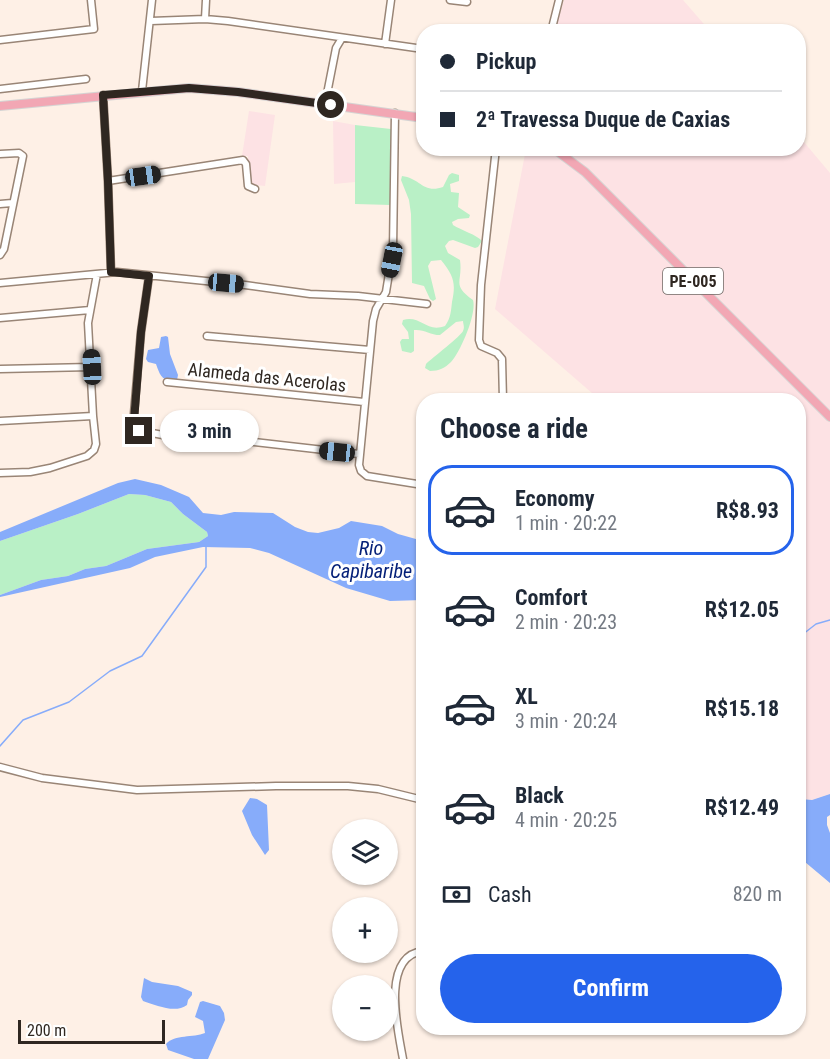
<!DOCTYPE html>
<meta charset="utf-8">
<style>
:root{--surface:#fff;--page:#f2f2f3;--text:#1f2937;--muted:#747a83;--line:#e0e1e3;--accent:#2563eb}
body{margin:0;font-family:"Roboto Condensed",sans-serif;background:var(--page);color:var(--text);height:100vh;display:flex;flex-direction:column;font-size:22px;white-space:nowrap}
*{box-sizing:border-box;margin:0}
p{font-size:20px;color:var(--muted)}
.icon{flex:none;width:33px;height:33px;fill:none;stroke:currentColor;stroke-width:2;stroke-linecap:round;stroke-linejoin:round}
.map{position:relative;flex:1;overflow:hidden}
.sheet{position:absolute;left:416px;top:393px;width:390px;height:642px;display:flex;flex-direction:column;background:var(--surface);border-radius:24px;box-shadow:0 2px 4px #0004}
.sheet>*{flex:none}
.guide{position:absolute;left:416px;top:24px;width:390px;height:132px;border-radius:24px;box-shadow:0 2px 4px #0004;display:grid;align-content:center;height:132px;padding:0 24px;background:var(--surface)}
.tools{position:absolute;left:332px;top:819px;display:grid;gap:12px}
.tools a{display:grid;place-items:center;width:66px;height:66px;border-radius:50%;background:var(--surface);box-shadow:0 2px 4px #0004;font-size:30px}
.scale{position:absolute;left:18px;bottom:15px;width:147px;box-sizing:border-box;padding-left:6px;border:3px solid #2f2721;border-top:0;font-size:16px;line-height:21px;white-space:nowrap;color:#2f2721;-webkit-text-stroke:4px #fff;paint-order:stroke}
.end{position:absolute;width:27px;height:27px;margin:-14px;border:8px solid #2f2721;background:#fff;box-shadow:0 0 0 3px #fff}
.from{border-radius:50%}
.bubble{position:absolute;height:42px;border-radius:21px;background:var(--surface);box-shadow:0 2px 4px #0004;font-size:20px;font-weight:700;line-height:42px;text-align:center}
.car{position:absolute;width:18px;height:36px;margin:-18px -9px;border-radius:8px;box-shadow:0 0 4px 2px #0007;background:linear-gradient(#222 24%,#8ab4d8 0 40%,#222 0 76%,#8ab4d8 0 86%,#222 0)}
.guide b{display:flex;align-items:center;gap:21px;height:57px;font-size:22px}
.guide b+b{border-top:2px solid var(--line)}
.guide i{width:15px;height:15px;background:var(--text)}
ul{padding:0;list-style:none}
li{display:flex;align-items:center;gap:18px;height:90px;margin:0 12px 9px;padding:0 12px;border:3px solid transparent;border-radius:24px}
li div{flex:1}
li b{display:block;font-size:22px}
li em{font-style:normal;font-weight:700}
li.current{border-color:var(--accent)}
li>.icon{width:54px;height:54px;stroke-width:1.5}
h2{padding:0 24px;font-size:27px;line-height:72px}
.pay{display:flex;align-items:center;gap:15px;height:66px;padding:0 24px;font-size:22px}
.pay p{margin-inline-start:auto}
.button{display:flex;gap:12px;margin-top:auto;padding:12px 24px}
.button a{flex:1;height:69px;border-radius:36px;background:var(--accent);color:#fff;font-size:24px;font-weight:700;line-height:69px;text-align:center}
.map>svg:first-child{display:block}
.industrial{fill:#fde2e4}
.green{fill:#b9f0c6}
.water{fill:#87acfa}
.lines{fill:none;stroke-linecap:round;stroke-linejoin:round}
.stream{stroke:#87acfa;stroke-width:1.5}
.minor-casing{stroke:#998576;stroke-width:9}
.major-casing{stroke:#d5d4d3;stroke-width:10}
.minor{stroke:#fff;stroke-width:6}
.major{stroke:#f2a7b4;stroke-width:8}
.route{stroke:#2f2721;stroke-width:8}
.labels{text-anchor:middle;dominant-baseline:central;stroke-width:6;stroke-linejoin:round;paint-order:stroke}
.shield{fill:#fff;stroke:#6d6864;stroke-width:1.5}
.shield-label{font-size:16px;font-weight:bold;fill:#2f2721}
.street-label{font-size:18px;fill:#2f2721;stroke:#fff}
.water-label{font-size:20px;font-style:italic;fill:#062179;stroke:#fff}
</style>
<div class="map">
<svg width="830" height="1059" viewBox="0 0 830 1059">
<rect width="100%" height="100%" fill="#fef0e6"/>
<path class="industrial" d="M 564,0 L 683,0 L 710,31 L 554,32 Z
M 249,111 L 275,115 L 265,186 L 248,184 L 248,156 L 242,156 Z
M 333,121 L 355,125 L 355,182 L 334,184 Z
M 798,135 L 830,173 L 830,794 L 812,800 L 801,799 L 798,795 L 798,400 L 600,400 L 495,309 L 526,149 L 798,148 Z"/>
<path class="green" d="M 355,125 L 391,129 L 391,205 L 355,204 Z
M 452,173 L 459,175 L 459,181 L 450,184 L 451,192 L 459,193 L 458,207 L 470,215 L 469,218 L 458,219 L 452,222 L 453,225 C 461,230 477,235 482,241 L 478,247 L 475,248 L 453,240 L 449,241 L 445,246 L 448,253 L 460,260 C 463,283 451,284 473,300 C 477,313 461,351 451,362 C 445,368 439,371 430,371 L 425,368 L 426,364 C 431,359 462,335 463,331 C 465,327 463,324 463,321 L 456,322 L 440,335 C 430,335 424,329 414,330 L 414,351 L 411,353 L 402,351 L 400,342 L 402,339 L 409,339 L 408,332 L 402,324 L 403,320 C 421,315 426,333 445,326 C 451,318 451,310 452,302 C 456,283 454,276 441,260 L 431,261 L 428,266 L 436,299 L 433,301 L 430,299 L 424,286 L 412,283 L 411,214 L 409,200 L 401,180 L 402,176 C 420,178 423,194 443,187 L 449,175 Z
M 129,494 L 145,495 L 171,502 L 183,514 L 207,532 L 208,536 L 199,542 L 147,549 L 106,566 L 85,569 L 68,576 L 41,580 L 0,595 L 0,541 L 78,514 Z"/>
<path class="water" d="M 166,336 L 168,337 L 170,354 L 178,375 L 177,380 C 162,383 160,375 156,364 L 148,362 L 146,359 L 148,350 L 159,348 L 161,337 Z
M 135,479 L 161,485 L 189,497 L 203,513 L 221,515 L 234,512 L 273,513 L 295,527 L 308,532 L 318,533 L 339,528 L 351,521 L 382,526 L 398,534 L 423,541 L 423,600 L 390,601 L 346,588 L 269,553 L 250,548 L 203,547 L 155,557 L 130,568 L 0,597 L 0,595 L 41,580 L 68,576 L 85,569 L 106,566 L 147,549 L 199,542 L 208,536 L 207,532 L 183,514 L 171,502 L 145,495 L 129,494 L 78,514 L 0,541 L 0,532 L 118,483 Z
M 830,794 L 830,815 L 827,817 L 827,825 L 830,833 L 830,883 L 805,862 L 798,851 L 798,795 L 801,799 L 812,800 Z
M 250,798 L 257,799 L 267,805 L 269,850 L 265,855 L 252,835 L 242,811 Z
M 144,978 L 152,982 L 178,986 L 192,992 L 192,995 L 188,1000 L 187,1005 C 175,1014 156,1005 143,1001 L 141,997 Z
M 203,1001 L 220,1006 L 224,1013 L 225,1020 L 208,1059 L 194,1059 L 168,1050 L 166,1044 C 175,1034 193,1038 205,1033 L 203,1021 L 195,1017 L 200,1002 Z"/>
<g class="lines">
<path class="stream" d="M 798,638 L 816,624 L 830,620
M 0,746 L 23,720 L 69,702 L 110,671 L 142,656 L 206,567 L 206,545"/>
<defs>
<path id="minor" d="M 450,0 L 467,2
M 205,19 L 206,0
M 151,21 L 205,19 L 228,21 L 423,49
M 551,32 L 559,0
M 0,40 L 94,29 L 91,0
M 385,44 L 391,0
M 0,89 L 86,79
M 142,91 L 152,0
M 103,95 L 108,181 L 111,272
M 325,104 L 336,48 L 342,38
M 395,113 L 393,249 L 386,292 L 376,309 L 373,321 L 359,465 L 361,471 L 367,476 L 423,485
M 496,148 L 481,285 L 479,340 L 481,346 L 497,353 L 502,359 L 503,400
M 0,154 L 19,153 L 23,156 L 4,249 L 0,255
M 108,181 L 243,160 L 246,164 L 248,186 L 255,189
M 0,204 L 12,203
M 149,276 L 141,332 L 133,425 L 136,430 L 168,436 L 254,442 L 359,454
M 0,283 L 117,272 L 245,285 L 310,294 L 358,296 L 427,304
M 0,318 L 90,310
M 207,336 L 370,350
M 0,369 L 91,367
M 167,382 L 364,402
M 0,421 L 93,416
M 0,473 L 30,472 L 50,468 L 87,456 L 94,450 L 96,444 L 93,416 L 88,323 L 97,274
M 0,767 L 42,778 L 137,790 L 276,786 L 348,786 L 378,789 L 423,800
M 403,1059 C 398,1031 380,956 423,951"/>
<path id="major" d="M 0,106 L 189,88 L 238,92 L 423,118
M 553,148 L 585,172 L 830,417"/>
</defs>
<use href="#minor" class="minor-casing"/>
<use href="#major" class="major-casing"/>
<use href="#minor" class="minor"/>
<use href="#major" class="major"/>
</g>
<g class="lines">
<path class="route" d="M 139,431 L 134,428 L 134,421 L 141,332 L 149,276 L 111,272 L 108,181 L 103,95 L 189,88 L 238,92 L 331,105"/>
</g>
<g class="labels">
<rect class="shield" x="663" y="268" width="60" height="26" rx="4.5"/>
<g class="shield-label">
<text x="693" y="281">PE-005</text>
</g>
<g class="street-label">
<text transform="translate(267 377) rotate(6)">Alameda das Acerolas</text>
</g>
<g class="water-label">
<text x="371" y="548">Rio<tspan x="371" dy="23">Capibaribe</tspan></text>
</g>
</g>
</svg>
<div class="tools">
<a><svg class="icon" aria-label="layers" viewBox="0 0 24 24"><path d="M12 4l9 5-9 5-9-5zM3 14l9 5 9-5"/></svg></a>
<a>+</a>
<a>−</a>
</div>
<div class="scale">200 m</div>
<i class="end from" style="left:331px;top:105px"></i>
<i class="end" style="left:139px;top:431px"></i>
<div class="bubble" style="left:160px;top:410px;width:99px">3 min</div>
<i class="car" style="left:143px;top:176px;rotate:82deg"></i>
<i class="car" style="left:392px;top:260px;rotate:191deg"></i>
<i class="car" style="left:226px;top:283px;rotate:95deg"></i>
<i class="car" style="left:92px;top:367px;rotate:357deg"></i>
<i class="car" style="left:337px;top:452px;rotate:276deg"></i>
<div class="guide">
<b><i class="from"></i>Pickup</b>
<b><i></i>2ª Travessa Duque de Caxias</b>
</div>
<section class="sheet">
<h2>Choose a ride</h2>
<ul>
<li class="current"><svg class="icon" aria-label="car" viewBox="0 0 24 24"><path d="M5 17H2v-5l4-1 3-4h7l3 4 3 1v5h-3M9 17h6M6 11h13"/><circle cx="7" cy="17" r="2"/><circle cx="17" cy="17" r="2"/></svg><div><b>Economy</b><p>1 min · 20:22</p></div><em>R$8.93</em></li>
<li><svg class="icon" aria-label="car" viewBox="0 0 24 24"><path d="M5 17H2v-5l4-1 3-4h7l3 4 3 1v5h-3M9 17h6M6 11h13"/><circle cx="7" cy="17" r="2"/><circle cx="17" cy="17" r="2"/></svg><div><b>Comfort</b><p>2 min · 20:23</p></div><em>R$12.05</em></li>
<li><svg class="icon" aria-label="car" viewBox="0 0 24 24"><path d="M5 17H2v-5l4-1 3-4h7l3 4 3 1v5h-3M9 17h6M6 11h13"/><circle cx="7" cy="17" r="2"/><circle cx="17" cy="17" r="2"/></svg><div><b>XL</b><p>3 min · 20:24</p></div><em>R$15.18</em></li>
<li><svg class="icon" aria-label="car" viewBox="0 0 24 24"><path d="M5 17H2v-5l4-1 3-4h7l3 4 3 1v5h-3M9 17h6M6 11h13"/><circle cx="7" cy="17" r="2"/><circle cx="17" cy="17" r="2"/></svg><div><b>Black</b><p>4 min · 20:25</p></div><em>R$12.49</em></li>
</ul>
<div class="pay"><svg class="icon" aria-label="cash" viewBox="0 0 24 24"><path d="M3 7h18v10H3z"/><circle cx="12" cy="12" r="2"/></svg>Cash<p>820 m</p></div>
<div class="button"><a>Confirm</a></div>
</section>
</div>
